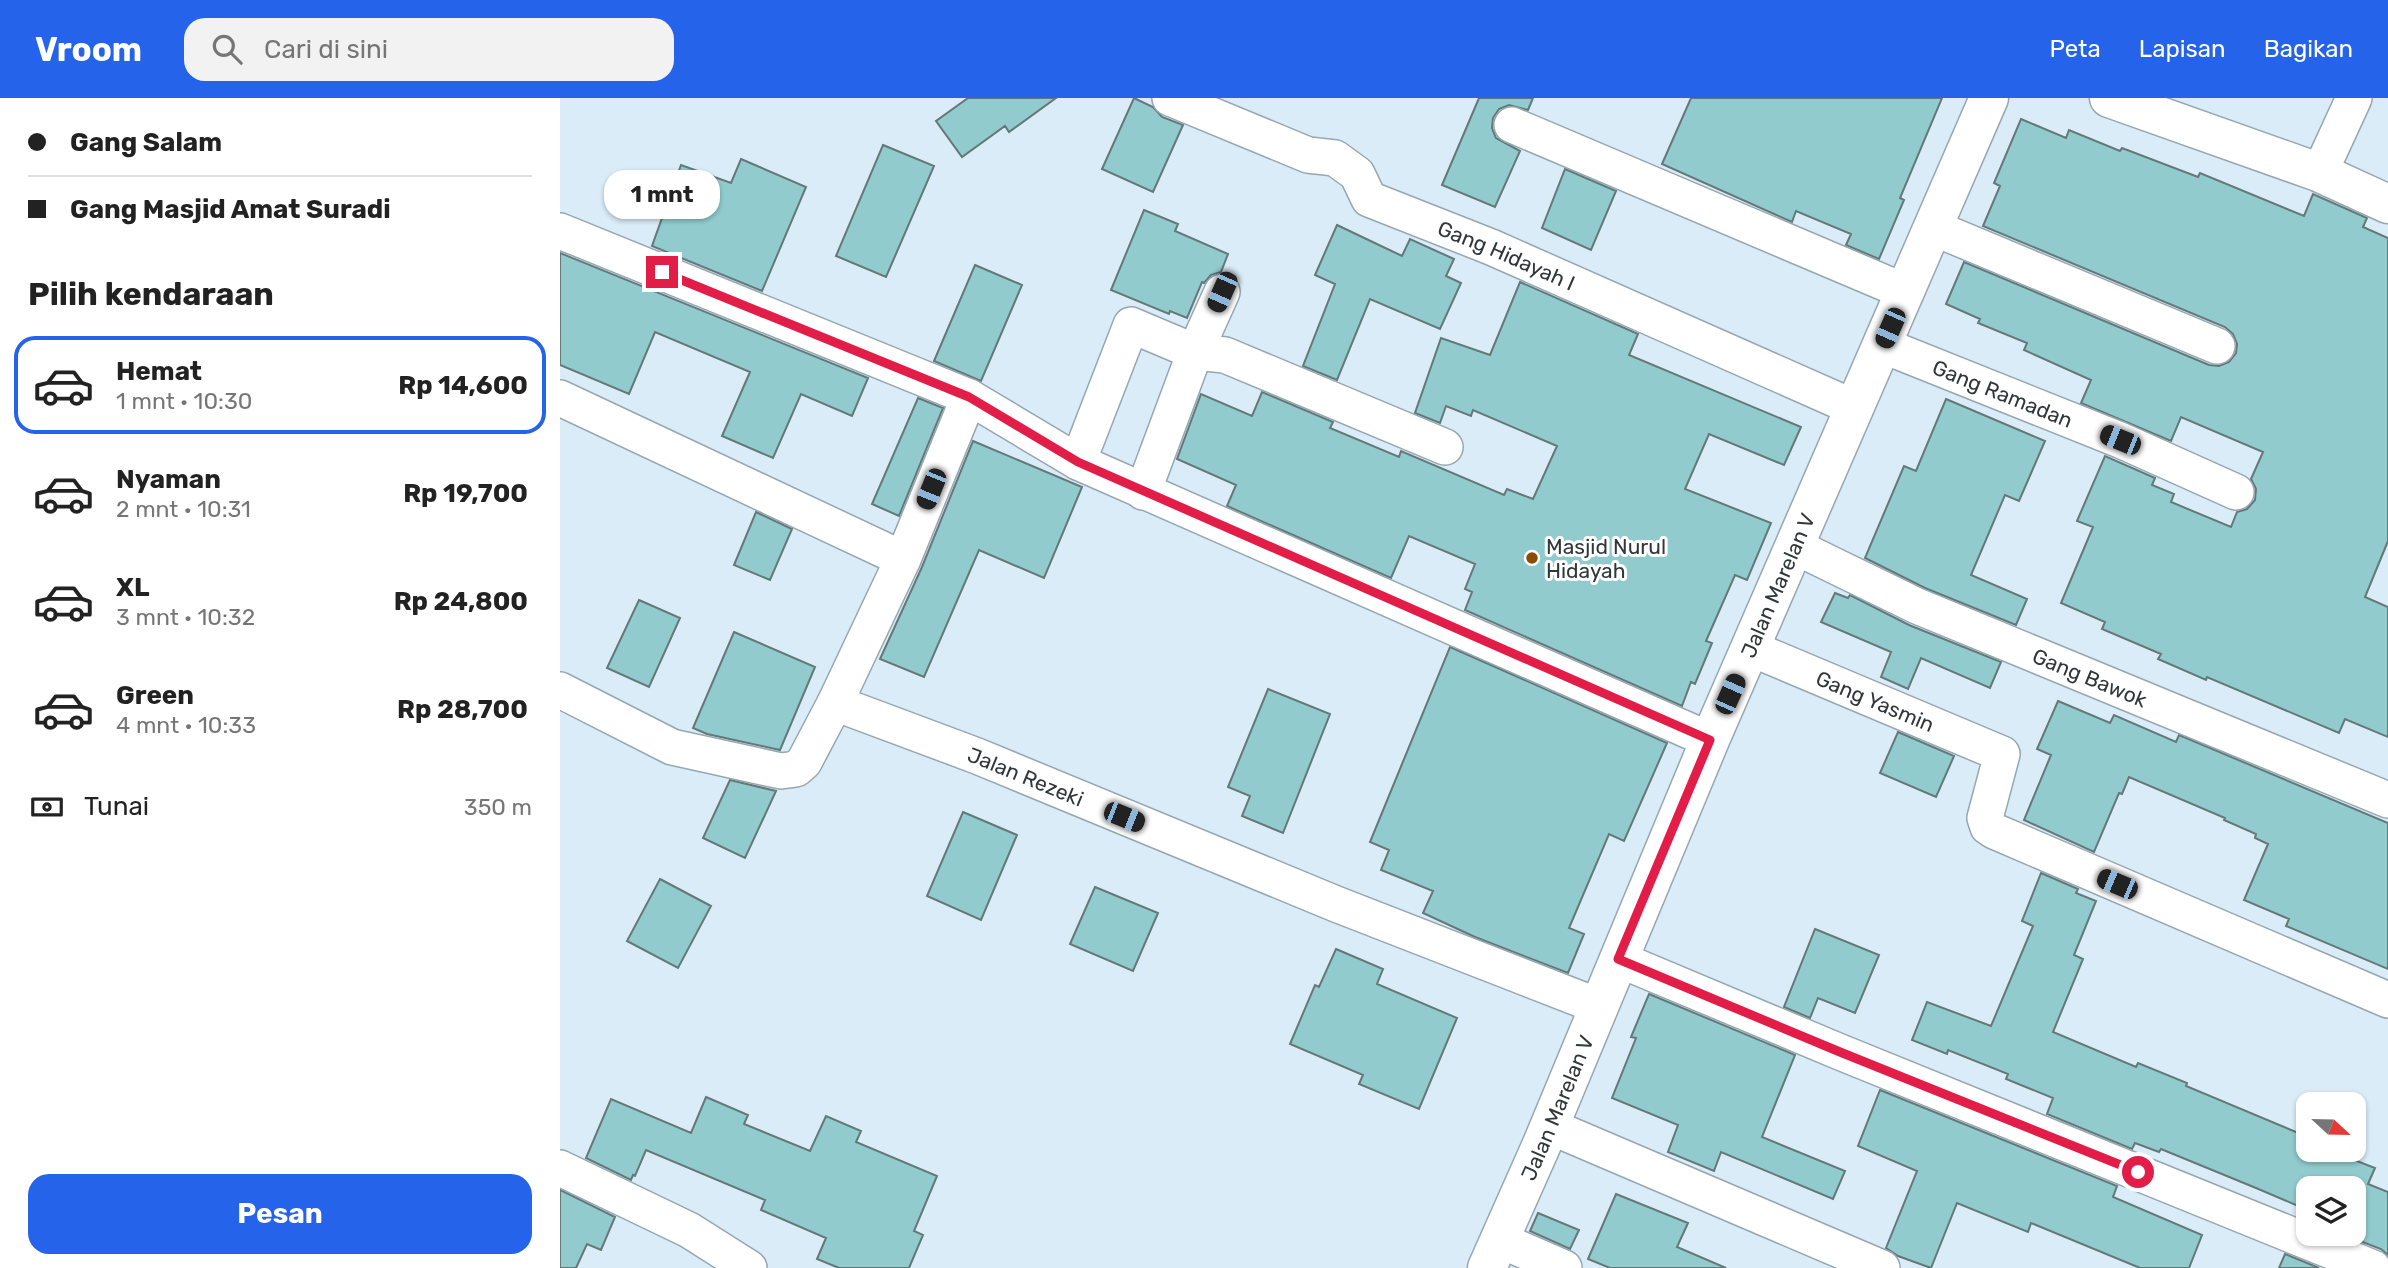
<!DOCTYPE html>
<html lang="id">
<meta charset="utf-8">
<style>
:root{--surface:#fff;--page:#f2f2f2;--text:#222;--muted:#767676;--line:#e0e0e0;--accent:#2563eb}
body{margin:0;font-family:Rubik,sans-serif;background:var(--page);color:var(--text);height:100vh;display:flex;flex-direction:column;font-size:26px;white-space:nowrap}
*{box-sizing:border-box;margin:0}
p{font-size:23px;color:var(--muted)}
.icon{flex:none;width:38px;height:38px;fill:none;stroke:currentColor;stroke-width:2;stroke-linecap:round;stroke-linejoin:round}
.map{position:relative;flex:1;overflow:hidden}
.sheet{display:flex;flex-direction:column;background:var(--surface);width:560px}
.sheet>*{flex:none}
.hud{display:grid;align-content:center;height:154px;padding:0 28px;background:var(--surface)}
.needle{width:46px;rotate:112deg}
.controls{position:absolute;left:1736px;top:994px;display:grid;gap:14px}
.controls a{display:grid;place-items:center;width:70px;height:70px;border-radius:14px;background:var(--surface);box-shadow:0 2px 5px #0004;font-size:35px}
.end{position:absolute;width:32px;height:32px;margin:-16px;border:9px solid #e11d48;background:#fff;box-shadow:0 0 0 4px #fff}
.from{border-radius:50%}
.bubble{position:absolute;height:49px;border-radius:21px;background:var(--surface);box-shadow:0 2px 5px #0004;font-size:23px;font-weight:700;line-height:49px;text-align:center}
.car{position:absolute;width:21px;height:42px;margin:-21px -10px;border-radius:9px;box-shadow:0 0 5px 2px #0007;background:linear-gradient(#222 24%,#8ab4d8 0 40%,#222 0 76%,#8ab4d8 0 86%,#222 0)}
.hud b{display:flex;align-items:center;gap:24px;height:66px;font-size:26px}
.hud b+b{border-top:2px solid var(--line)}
.hud i{width:18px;height:18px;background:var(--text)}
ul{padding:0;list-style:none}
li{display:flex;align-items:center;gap:21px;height:98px;margin:0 14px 10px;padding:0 14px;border:4px solid transparent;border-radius:21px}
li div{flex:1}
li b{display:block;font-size:26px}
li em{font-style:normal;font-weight:700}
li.current{border-color:var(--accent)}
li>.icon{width:63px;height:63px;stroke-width:1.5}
h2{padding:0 28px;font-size:32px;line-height:84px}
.pay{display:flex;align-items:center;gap:18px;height:77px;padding:0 28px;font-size:26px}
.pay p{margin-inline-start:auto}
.button{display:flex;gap:14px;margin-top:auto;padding:14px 28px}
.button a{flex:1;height:80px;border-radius:21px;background:var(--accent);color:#fff;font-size:28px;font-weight:700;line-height:80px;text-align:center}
header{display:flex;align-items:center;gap:42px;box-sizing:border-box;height:98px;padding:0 35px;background:var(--accent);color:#fff}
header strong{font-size:33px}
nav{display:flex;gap:38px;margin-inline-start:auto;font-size:24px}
.search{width:490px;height:63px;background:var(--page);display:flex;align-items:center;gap:18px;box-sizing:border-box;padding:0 24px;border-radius:21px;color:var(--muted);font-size:26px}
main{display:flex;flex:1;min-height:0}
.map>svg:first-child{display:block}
.building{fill:#91cbcd;stroke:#647879;stroke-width:2}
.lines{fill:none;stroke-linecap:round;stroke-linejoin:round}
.minor-casing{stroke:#95a7b1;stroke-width:38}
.tertiary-casing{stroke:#95a7b1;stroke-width:41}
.minor{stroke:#fff;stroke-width:35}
.tertiary{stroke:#fff;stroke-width:38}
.route{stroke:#e11d48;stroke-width:9}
.poi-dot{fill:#894c0b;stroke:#fff;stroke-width:2.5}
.labels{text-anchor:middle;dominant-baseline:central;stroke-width:6;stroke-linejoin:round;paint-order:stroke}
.street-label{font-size:21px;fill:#30373b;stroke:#fff}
.poi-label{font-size:21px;fill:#30373b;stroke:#fff;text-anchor:start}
</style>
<header>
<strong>Vroom</strong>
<div class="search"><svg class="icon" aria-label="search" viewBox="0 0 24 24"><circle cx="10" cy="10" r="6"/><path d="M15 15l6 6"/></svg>Cari di sini</div>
<nav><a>Peta</a><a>Lapisan</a><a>Bagikan</a></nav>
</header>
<main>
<section class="sheet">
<div class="hud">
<b><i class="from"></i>Gang Salam</b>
<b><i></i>Gang Masjid Amat Suradi</b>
</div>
<h2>Pilih kendaraan</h2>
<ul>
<li class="current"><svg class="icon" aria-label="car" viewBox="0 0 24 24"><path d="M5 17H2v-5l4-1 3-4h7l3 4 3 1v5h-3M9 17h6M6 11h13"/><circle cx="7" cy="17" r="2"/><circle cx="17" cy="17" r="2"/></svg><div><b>Hemat</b><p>1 mnt · 10:30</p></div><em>Rp 14,600</em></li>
<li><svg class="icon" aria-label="car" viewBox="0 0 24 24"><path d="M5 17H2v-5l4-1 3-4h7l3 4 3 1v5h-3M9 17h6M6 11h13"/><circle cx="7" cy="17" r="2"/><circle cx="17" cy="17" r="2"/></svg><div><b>Nyaman</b><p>2 mnt · 10:31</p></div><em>Rp 19,700</em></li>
<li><svg class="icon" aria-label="car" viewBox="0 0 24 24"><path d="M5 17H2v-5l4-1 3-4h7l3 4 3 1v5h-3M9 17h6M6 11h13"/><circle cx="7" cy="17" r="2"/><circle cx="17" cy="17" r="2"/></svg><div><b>XL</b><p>3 mnt · 10:32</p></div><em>Rp 24,800</em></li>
<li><svg class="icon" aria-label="car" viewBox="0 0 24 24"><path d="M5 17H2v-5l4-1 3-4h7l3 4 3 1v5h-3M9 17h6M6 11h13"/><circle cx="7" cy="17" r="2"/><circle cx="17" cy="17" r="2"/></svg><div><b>Green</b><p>4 mnt · 10:33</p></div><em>Rp 28,700</em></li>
</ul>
<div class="pay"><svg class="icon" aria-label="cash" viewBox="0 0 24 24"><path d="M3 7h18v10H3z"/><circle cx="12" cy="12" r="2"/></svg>Tunai<p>350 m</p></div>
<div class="button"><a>Pesan</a></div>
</section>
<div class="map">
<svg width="1828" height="1170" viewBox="0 0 1828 1170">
<rect width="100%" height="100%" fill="#daecf7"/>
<path class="building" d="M 408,0 L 496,0 L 449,34 L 445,28 L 402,59 L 376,23 Z
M 574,0 L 593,9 L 602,19 L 623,27 L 593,94 L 542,71 Z
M 919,0 L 973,0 L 968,12 L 949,7 L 939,11 L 933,20 L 932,30 L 936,40 L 960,53 L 935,109 L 882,87 Z
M 1131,0 L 1382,0 L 1340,100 L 1344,102 L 1319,161 L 1286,147 L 1291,136 L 1236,113 L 1232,124 L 1102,66 Z
M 1461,21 L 1506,40 L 1509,32 L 1560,53 L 1562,50 L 1638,79 L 1640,75 L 1744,118 L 1753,96 L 1807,120 L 1803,129 L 1828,140 L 1828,443 L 1805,499 L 1828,509 L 1828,639 L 1785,621 L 1779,635 L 1647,579 L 1646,582 L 1598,561 L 1601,556 L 1542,531 L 1545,524 L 1501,505 L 1533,429 L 1517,423 L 1545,358 L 1595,380 L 1592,387 L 1614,396 L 1611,404 L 1671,429 L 1677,414 L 1687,411 L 1695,402 L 1696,391 L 1691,381 L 1703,354 L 1621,319 L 1611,343 L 1521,305 L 1531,282 L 1464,252 L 1467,245 L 1418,225 L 1420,221 L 1386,206 L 1404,164 L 1649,267 L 1659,268 L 1669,264 L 1676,255 L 1677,246 L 1673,236 L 1665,229 L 1423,128 L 1440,88 L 1434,85 Z
M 323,47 L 374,68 L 326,179 L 276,158 Z
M 181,61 L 246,89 L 202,193 L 92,148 L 121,67 L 171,85 Z
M 1005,71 L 1056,93 L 1031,152 L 982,130 Z
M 584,112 L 618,126 L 615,133 L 668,156 L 661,174 L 651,177 L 644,185 L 642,184 L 627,220 L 610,213 L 609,216 L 551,192 Z
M 777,127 L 842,158 L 850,141 L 894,161 L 886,178 L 901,185 L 880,231 L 810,201 L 777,282 L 743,268 L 775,186 L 755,177 Z
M 0,155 L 308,280 L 292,318 L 241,296 L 213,360 L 162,338 L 190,274 L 95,234 L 69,296 L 0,267 Z
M 415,167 L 462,187 L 421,283 L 374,263 Z
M 960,184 L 1078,236 L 1069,257 L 1241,329 L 1224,367 L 1149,336 L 1125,391 L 1211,425 L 1187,482 L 1175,477 L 1146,543 L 1152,545 L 1135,586 L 1131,584 L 1122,608 L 905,512 L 912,494 L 905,491 L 915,466 L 849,438 L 831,480 L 667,408 L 676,387 L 617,361 L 641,296 L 692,318 L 702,294 L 773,324 L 770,330 L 839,359 L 841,353 L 944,397 L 947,391 L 973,401 L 997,348 L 913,312 L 911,318 L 886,308 L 880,325 L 855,315 L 881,240 L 930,257 Z
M 358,300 L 383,310 L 339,418 L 312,406 Z
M 1386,301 L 1485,343 L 1459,403 L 1445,397 L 1411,477 L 1467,501 L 1456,527 L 1365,490 L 1305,460 L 1344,368 L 1356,373 Z
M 413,343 L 522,389 L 484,480 L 419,452 L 364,579 L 320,561 L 362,469 Z
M 196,414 L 232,431 L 210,482 L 174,467 Z
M 1275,495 L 1288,500 L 1290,497 L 1349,527 L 1441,564 L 1430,590 L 1361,560 L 1348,591 L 1321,579 L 1331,554 L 1261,524 Z
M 79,502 L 120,520 L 89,589 L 47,570 Z
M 174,534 L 255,569 L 220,652 L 147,636 L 133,630 Z
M 890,549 L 1107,645 L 1064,743 L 1049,736 L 1009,830 L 1024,836 L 1008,875 L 915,839 L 863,815 L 873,793 L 821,772 L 829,752 L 810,744 Z
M 708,591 L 770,616 L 723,735 L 682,718 L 690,698 L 668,689 Z
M 1498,603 L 1550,625 L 1554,617 L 1616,644 L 1619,637 L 1828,725 L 1828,871 L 1726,828 L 1729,821 L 1684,802 L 1708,746 L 1695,740 L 1696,736 L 1664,722 L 1665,720 L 1569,679 L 1562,696 L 1559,695 L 1534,754 L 1464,722 L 1491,657 L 1477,651 Z
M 1338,634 L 1394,658 L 1376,699 L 1320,675 Z
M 170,682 L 216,693 L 185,760 L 143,740 Z
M 403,714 L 457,737 L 421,822 L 367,798 Z
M 1481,775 L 1518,791 L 1516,795 L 1536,803 L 1514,857 L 1523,861 L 1493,934 L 1576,969 L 1578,965 L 1627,985 L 1626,988 L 1748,1039 L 1748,1052 L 1769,1052 L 1815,1070 L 1808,1086 L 1828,1094 L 1828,1157 L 1821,1151 L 1782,1136 L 1794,1136 L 1794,1090 L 1748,1090 L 1748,1122 L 1740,1119 L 1743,1110 L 1696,1090 L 1601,1051 L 1599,1054 L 1575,1045 L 1572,1051 L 1487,1016 L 1493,1000 L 1446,981 L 1448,976 L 1388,952 L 1387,956 L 1352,942 L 1367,904 L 1431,928 L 1473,828 L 1462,823 Z
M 100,781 L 151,808 L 118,870 L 67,843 Z
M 535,789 L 598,815 L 573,873 L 510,846 Z
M 1255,831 L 1319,857 L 1295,915 L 1258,900 L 1250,920 L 1224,909 Z
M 776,851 L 823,871 L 817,886 L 897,920 L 859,1011 L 799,986 L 803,977 L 730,946 L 755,887 L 759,889 Z
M 1089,896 L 1235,957 L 1202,1039 L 1285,1073 L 1273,1101 L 1161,1054 L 1154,1073 L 1108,1054 L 1118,1027 L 1052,1000 L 1076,940 L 1071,939 Z
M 1320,992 L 1557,1088 L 1553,1099 L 1642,1137 L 1629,1170 L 1580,1170 L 1471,1125 L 1468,1134 L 1397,1105 L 1371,1170 L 1338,1158 L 1326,1150 L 1357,1073 L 1298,1048 Z
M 146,999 L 188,1017 L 184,1026 L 250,1053 L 266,1018 L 301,1033 L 296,1044 L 377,1078 L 354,1133 L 363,1137 L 349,1170 L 279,1170 L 257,1161 L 266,1140 L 201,1112 L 205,1102 L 86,1052 L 75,1078 L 73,1077 L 71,1082 L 26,1060 L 51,1001 L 131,1035 Z
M 0,1092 L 55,1119 L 41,1152 L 27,1146 L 16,1170 L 0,1170 Z
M 1056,1096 L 1128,1125 L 1117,1149 L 1166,1170 L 1050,1170 L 1028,1161 Z
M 978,1115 L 1019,1132 L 1010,1151 L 970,1133 Z
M 1725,1156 L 1759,1170 L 1719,1170 Z"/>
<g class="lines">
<defs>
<g id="minor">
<path id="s1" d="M 610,0 L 748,57 L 775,60 L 797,76 L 809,101 L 931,149 L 1295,310"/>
<path d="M 952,27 L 1346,194"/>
<path d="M 1758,74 L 1760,74 L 1794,0"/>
<path d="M 1374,130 L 1657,248"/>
<path d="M 0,133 L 409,299 L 518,364 L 1150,642"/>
<path id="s2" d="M 1322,247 L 1560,342 L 1676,394"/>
<path d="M 0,300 L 343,461 L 275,605"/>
<path d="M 518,364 L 571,227 L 635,254 L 665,257 L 885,349"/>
<path d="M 583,394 L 635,254 L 662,194"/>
<path id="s3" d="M 1234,448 L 1357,508 L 1828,702"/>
<path d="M 343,461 L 409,299"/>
<path id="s4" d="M 1190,550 L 1442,656 L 1425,720 L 1428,729 L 1434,733 L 1828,902"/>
<path id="s5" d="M 0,592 L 112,649 L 221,673 L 236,671 L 244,664 L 275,605 L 417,658 L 776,806 L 1038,908"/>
<path d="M 1058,861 L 1280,954 L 1813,1170"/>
<path d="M 989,1028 L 1322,1170"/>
<path d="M 0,1070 L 129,1132 L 189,1170"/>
<path d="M 940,1142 L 1004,1170"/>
</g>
<g id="tertiary">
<path d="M 1549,0 L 1758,74 L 1828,106"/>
<path id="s6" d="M 927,1170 L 982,1046 L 1150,642 L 1429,0"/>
</g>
</defs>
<use href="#minor" class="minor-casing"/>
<use href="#tertiary" class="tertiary-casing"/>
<use href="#minor" class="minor"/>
<use href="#tertiary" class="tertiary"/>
</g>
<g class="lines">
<path class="route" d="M 102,174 L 409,299 L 518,364 L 1150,642 L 1058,861 L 1280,954 L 1578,1074"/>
</g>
<circle class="poi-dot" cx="972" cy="460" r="7"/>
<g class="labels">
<g class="street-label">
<text stroke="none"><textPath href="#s1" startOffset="380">Gang Hidayah I</textPath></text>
<text stroke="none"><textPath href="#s2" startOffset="130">Gang Ramadan</textPath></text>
<text stroke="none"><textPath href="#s6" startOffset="742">Jalan Marelan V</textPath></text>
<text stroke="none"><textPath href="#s3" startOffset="324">Gang Bawok</textPath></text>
<text stroke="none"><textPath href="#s4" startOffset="136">Gang Yasmin</textPath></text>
<text stroke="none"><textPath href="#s5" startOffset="534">Jalan Rezeki</textPath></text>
<text stroke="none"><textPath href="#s6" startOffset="175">Jalan Marelan V</textPath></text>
</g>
<g class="poi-label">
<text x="986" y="448">Masjid Nurul<tspan x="986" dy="24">Hidayah</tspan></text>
</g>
</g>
</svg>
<div class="controls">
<a><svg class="needle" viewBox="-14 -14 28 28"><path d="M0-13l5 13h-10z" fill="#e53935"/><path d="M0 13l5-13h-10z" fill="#767676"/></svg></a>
<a><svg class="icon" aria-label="layers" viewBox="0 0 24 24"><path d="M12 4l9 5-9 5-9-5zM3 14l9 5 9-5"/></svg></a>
</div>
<i class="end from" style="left:1578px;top:1074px"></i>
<i class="end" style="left:102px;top:174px"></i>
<div class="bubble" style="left:44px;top:72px;width:116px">1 mnt</div>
<i class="car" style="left:662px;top:194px;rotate:204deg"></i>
<i class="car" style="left:1330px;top:230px;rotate:204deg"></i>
<i class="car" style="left:1560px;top:342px;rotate:292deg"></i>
<i class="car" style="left:371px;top:391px;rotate:202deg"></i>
<i class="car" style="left:1170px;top:596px;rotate:24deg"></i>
<i class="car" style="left:564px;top:719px;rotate:112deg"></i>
<i class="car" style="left:1557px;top:786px;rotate:293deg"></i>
</div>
</main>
